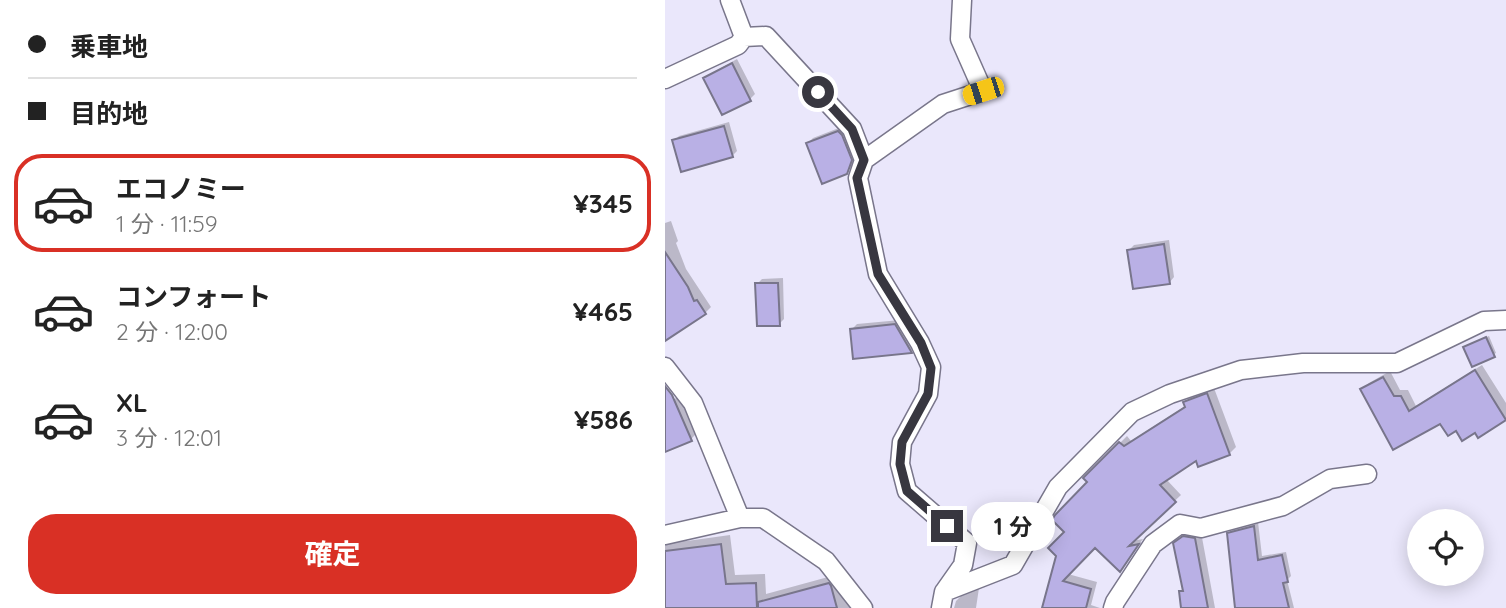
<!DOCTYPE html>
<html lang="ja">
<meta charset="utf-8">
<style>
:root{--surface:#fff;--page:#f2f2f2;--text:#222;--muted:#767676;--line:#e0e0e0;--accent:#d93025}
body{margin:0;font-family:Quicksand,"Noto Sans JP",sans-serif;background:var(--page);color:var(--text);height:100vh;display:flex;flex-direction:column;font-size:26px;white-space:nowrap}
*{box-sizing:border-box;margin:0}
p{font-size:23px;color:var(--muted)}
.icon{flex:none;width:38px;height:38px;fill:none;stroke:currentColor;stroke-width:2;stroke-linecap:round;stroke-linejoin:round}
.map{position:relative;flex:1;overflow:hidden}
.panel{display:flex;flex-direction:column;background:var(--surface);width:665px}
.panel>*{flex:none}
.hud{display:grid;align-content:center;height:154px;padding:0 28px;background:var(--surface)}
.buttons{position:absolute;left:742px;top:509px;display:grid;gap:14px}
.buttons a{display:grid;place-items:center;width:77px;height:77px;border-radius:50%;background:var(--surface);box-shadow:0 4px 18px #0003;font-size:35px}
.end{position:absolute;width:32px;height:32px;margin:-16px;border:9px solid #383740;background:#fff;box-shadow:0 0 0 4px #fff}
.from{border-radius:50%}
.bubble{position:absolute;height:49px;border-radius:24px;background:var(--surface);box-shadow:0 4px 18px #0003;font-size:23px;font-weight:700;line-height:49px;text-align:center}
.car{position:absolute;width:21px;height:42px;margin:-21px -10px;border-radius:9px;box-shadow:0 0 5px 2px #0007;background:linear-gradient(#f5c518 24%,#345 0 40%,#f5c518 0 76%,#345 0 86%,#f5c518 0)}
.hud b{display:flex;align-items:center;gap:24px;height:66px;font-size:26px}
.hud b+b{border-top:2px solid var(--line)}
.hud i{width:18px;height:18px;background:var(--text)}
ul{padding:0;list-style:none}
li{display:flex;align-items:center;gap:21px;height:98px;margin:0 14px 10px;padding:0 14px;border:4px solid transparent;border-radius:28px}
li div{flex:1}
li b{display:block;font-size:26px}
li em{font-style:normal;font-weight:700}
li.active{border-color:var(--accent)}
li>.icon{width:63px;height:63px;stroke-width:1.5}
.button{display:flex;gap:14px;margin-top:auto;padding:14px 28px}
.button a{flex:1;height:80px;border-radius:28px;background:var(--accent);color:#fff;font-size:28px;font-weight:700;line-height:80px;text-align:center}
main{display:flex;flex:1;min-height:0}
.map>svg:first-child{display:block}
.shadow{fill:#0003}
.building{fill:#b9b0e5;stroke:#78758b;stroke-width:2}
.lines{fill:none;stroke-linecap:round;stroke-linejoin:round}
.minor-casing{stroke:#79768b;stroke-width:21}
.minor{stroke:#fff;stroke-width:18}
.route{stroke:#383740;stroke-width:9}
</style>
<main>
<section class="panel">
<div class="hud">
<b><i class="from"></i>乗車地</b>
<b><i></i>目的地</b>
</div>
<ul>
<li class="active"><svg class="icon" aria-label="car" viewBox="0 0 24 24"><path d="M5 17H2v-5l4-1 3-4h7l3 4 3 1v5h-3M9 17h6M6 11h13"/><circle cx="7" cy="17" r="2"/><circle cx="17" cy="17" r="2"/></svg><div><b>エコノミー</b><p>1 分 · 11:59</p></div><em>¥345</em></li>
<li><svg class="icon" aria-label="car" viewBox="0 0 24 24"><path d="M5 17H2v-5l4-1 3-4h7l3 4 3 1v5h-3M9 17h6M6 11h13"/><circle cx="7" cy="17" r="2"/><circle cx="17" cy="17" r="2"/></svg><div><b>コンフォート</b><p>2 分 · 12:00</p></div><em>¥465</em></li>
<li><svg class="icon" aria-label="car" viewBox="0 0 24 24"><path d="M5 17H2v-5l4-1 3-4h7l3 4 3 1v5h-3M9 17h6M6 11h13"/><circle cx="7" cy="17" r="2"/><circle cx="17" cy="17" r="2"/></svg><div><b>XL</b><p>3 分 · 12:01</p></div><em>¥586</em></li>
</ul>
<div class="button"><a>確定</a></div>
</section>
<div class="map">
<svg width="841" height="608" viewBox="0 0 841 608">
<rect width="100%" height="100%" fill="#eae7fb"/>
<path class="shadow" d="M 72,59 L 90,94 L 85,99 L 40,79 L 45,74 Z
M 64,122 L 72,151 L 67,156 L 9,141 L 14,136 Z
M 179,126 L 191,154 L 187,166 L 182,172 L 143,143 L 148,138 Z
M 6,221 L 13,241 L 11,243 L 21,269 L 46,307 L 40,313 L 0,339 L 0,223 Z
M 504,240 L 509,277 L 504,283 L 464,250 L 469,245 Z
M 118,278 L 119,319 L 114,324 L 92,284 L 97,279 Z
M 235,320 L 251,346 L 246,351 L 190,357 L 187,329 L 192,324 Z
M 824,336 L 831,353 L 808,365 L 802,345 Z
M 817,365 L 841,403 L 841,419 L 814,436 L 811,430 L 776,422 L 729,447 L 698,389 L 704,383 L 725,371 L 735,390 L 743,390 L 751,406 Z
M 549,388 L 571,447 L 564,454 L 532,459 L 501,479 L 516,495 L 467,541 L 478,539 L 455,569 L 431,545 L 403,574 L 432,582 L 426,605 L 435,608 L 379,608 L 401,532 L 424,482 L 420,478 L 462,436 L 466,441 L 522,405 L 520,402 L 527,395 Z
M 16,396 L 32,433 L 26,439 L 0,450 L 0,403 Z
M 593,522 L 597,556 L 621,552 L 626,576 L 622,580 L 629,608 L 572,608 L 564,533 L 568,529 Z
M 526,530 L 536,532 L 550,608 L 517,608 L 516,592 L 519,589 L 517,537 Z
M 65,535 L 70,575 L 100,574 L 101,594 L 174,574 L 182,603 L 194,600 L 202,608 L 0,608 L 0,537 L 21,536 L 22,541 Z
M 314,588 L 311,608 L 289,608 L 291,601 L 298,594 Z"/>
<path class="building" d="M 67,63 L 86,101 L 57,115 L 38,78 Z
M 59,126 L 68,157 L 16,172 L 7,140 Z
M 173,131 L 177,135 L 187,160 L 182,174 L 157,184 L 141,143 Z
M 499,244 L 505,284 L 468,289 L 462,250 Z
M 0,252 L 23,287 L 29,301 L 32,300 L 41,314 L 0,341 Z
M 90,283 L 113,283 L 115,326 L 92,326 Z
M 230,324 L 247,353 L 188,359 L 185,329 Z
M 821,337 L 830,357 L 807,367 L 798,347 Z
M 810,370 L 841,420 L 813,438 L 810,433 L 797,441 L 791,431 L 783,436 L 775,424 L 728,450 L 695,389 L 718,377 L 729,396 L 736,396 L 744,411 Z
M 0,386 L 7,395 L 27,441 L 0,452 Z
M 542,393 L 565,455 L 533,467 L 531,461 L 495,485 L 511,502 L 464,546 L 474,544 L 455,572 L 430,548 L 398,581 L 426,589 L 421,608 L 377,608 L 391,556 L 383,548 L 399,532 L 387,520 L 390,515 L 422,482 L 418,478 L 454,442 L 459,446 L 520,407 L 518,402 Z
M 589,526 L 593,560 L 617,555 L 623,582 L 618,583 L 624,608 L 570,608 L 562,533 Z
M 518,536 L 530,538 L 543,608 L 516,608 L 514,591 L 518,591 L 508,543 Z
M 56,544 L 61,584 L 91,583 L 92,608 L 0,608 L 0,551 Z
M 164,583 L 166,586 L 172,608 L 93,608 L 93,602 Z"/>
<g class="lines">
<defs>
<path id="minor" d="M 65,0 L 79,37 L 101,36 L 187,129 L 199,160 L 193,178 L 213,274 L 255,343 L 266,367 L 263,394 L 237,442 L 235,464 L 242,491 L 302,543 L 298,565 L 279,592
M 0,79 L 73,45 L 79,37
M 199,160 L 278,104 L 318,91 L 295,39 L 297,0
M 0,367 L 28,403 L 75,518
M 0,535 L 75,518 L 98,518 L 161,561 L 198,608
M 276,608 L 279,592 L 348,565 L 393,487 L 467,412 L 505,394 L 576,370 L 638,363 L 732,363 L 819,321 L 841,320
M 448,608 L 450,602 L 488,544 L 515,524 L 536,528 L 618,506 L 665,479 L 702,474"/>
</defs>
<use href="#minor" class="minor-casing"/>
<use href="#minor" class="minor"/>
</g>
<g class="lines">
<path class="route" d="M 153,92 L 187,129 L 199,160 L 192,178 L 213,274 L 256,343 L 266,368 L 263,394 L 237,442 L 235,464 L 242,491 L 282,526"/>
</g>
</svg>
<div class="buttons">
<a><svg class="icon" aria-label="locate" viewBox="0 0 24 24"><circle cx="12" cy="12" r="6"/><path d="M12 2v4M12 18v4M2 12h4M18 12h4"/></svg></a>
</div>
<i class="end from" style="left:153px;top:92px"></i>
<i class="end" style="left:282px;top:526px"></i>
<div class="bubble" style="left:306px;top:502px;width:84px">1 分</div>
<i class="car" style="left:318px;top:91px;rotate:252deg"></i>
</div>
</main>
